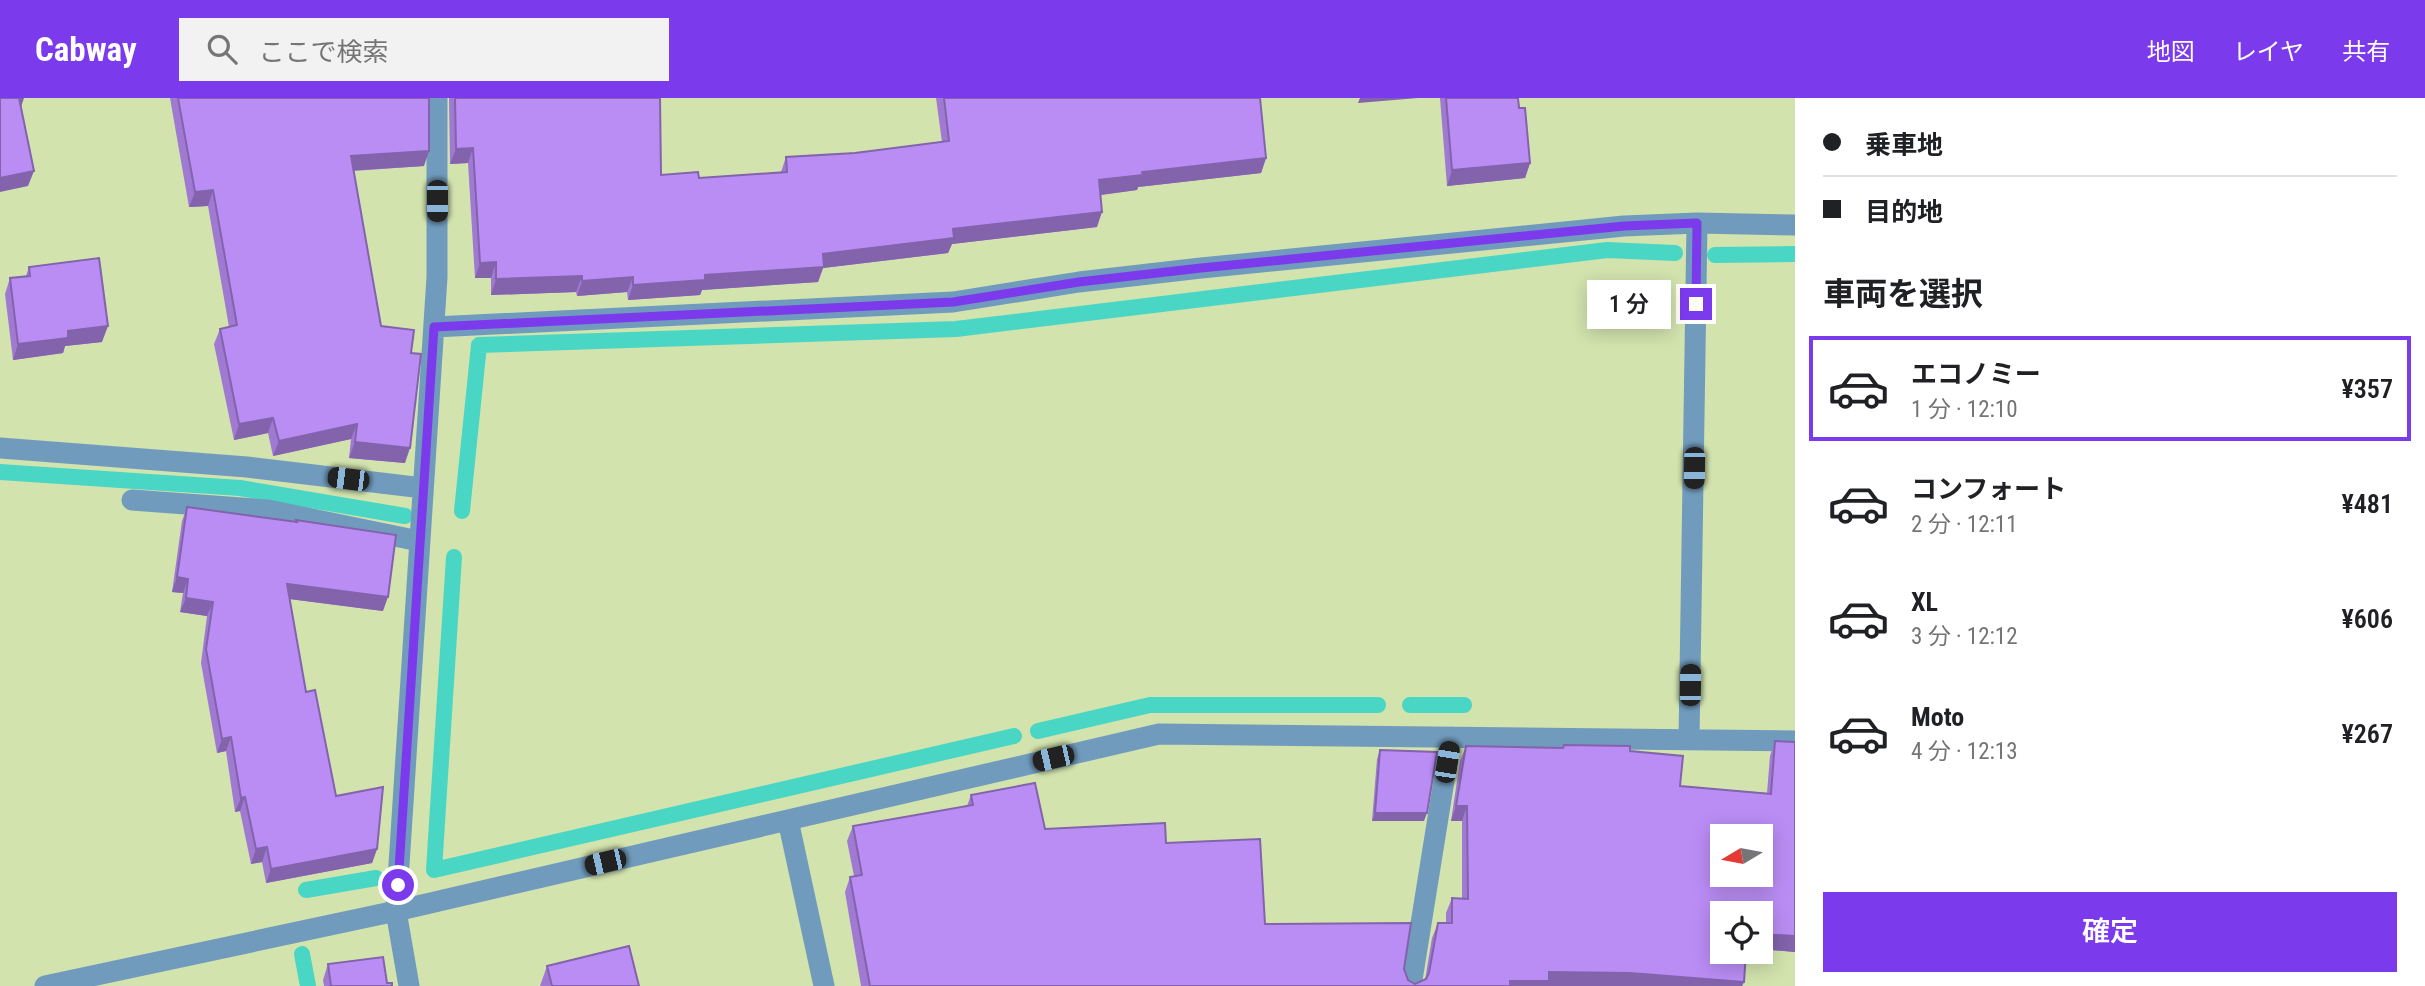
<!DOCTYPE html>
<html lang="ja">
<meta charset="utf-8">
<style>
:root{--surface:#fff;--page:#f2f2f2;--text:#202124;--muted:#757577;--line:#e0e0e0;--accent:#7c3aed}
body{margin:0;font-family:"Roboto Condensed","Noto Sans JP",sans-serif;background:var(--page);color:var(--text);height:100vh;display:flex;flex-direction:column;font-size:26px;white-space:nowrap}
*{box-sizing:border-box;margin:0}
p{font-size:23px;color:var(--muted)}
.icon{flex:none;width:38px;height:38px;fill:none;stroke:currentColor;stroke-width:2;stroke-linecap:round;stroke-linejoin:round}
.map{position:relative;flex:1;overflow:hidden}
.drawer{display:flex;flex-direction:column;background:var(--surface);width:630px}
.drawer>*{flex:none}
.banner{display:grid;align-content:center;height:154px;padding:0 28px;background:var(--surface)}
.needle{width:46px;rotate:260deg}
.fabs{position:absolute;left:1710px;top:726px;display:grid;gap:14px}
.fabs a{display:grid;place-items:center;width:63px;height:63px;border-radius:0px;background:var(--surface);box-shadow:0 4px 18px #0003;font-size:35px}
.end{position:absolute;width:32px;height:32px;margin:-16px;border:9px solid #7c3aed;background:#fff;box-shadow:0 0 0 4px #fff}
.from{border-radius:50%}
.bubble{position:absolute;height:49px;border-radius:0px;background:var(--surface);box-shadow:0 4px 18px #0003;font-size:23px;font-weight:600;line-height:49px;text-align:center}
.car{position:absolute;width:21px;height:42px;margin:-21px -10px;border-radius:9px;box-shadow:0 0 5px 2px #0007;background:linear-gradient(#222 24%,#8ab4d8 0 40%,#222 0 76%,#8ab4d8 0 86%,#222 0)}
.banner b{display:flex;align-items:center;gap:24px;height:66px;font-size:26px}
.banner b+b{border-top:2px solid var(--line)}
.banner i{width:18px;height:18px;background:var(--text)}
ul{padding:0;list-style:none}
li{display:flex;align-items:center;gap:21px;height:105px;margin:0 14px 10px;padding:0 14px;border:4px solid transparent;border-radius:0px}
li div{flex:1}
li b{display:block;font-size:26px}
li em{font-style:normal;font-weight:600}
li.active{border-color:var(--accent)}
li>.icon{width:63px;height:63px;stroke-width:1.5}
h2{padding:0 28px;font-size:32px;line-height:84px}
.button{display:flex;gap:14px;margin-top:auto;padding:14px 28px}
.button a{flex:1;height:80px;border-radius:0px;background:var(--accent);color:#fff;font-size:28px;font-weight:600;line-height:80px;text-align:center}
header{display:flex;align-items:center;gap:42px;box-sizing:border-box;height:98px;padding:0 35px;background:var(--accent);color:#fff}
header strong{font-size:33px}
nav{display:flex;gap:38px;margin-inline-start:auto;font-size:24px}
.search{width:490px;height:63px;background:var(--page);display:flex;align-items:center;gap:18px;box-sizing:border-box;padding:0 24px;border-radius:0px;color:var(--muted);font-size:26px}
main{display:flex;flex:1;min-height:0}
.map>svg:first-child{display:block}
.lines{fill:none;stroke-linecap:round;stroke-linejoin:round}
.stream{stroke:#4ad6c4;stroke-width:16}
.lane{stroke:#719bbd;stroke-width:21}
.street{stroke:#719bbd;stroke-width:21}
.wall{fill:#a079d3}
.shaded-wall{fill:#8263ac}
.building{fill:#ba8df5;stroke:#8263ac;stroke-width:2;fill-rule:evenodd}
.route{stroke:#7c3aed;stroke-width:9}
</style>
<header>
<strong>Cabway</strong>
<div class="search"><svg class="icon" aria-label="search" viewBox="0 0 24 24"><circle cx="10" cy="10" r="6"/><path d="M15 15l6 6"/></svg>ここで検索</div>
<nav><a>地図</a><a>レイヤ</a><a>共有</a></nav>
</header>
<main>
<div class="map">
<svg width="1795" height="888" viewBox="0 0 1795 888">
<rect width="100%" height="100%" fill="#d2e3ae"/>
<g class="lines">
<path class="stream" d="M 1715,157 L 1795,156
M 0,374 L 240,390 L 405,418
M 462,413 L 479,247 L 956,231 L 1607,152 L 1675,155
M 454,459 L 434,772 L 1014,638
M 1410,607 L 1464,607
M 1038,633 L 1150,607 L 1378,607
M 306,792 L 376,780
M 302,856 L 308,888"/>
<path class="lane" d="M 132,402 L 268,412 L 419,443"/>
<path class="street" d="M 434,229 L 953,204 L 1079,184 L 1201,170 L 1624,128 L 1697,125 L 1795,127
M 0,350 L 247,369 L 423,390
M 1689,642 L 1697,125
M 788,722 L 824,888
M 45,888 L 396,813 L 1159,636 L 1795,643
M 409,888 L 396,813 L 437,179 L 437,0
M 1411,888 L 1451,639"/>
</g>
<path class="wall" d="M 170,0 L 429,0 L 424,68 L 353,73 L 381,228 L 411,255 L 405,365 L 349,360 L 351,341 L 273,358 L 268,335 L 234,342 L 214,246 L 220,231 L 229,229 L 208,108 L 189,109 Z
M 449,0 L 660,0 L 661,77 L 699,80 L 781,74 L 786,59 L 855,55 L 942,44 L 936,0 L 1260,0 L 1266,60 L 1261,75 L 1138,89 L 1137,92 L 1100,97 L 1097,129 L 952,146 L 948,155 L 823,170 L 818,184 L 702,192 L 700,197 L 628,202 L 627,194 L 577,198 L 576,194 L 491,197 L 491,180 L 475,180 L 468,65 L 450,66 Z
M 1440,0 L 1518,0 L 1530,65 L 1525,80 L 1447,88 Z
M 29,169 L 102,244 L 65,248 L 63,255 L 13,262 L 5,196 L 10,180 L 26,178 Z
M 187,409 L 295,424 L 296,422 L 383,513 L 289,501 L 306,594 L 336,698 L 377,751 L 372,765 L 266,785 L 262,764 L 251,766 L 240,713 L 235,714 L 226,653 L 217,655 L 201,565 L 207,518 L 180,514 L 183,495 L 172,494 L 182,423 Z
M 1775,643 L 1795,854 L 1760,851 L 1760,816 L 1722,816 L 1744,884 L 1742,888 L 861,888 L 845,794 L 850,779 L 854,778 L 847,743 L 853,728 L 967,708 L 971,697 L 1045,731 L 1166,745 L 1265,826 L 1404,871 L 1408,882 L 1415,886 L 1425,882 L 1432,840 L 1438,825 L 1446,825 L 1446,815 L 1452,800 L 1462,800 L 1462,723 L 1451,723 L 1460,663 L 1466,648 L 1562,650 L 1564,647 L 1630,653 L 1680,688 L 1767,695 L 1770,658 Z
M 1380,652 L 1424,723 L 1372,723 L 1377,661 Z
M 328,866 L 387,885 L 392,888 L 324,888 L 323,882 Z
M 547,868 L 639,888 L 540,888 Z"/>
<path class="shaded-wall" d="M 19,0 L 24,0 L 19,15 Z
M 1360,0 L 1418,0 L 1358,5 Z
M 473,50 L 468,65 L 450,66 L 456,51 Z
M 429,53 L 424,68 L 345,73 L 351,58 Z
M 1266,60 L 1261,75 L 1138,89 L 1137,92 L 1093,98 L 1099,82 L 1142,74 Z
M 1530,65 L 1525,80 L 1447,88 L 1452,72 Z
M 34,73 L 28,88 L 0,94 L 0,80 Z
M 213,92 L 208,108 L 189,109 L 195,94 Z
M 1102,114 L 1097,129 L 952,146 L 948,155 L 823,170 L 818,184 L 702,192 L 700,197 L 628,202 L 633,187 L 705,177 L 953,131 Z
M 496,164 L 491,180 L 475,180 L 480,165 Z
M 582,178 L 576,194 L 491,197 L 496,181 Z
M 633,179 L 627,194 L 577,198 L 582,183 Z
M 108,228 L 102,244 L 65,248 L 63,255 L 13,262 L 18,246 L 68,233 Z
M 273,320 L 268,335 L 234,342 L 239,326 Z
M 357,326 L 351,341 L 273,358 L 279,343 Z
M 355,344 L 410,350 L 405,365 L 349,360 Z
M 177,479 L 188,481 L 183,495 L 172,494 Z
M 287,486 L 388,499 L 383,513 L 282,500 Z
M 186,500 L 213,504 L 207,518 L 180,514 Z
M 231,639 L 226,653 L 217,655 L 222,641 Z
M 245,699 L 240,713 L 235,714 L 241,700 Z
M 1456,708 L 1467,708 L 1462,723 L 1451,723 Z
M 1375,715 L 1427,715 L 1424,723 L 1372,723 Z
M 267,749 L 262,764 L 251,766 L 256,751 Z
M 377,751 L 372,765 L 266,785 L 271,771 Z
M 1760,836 L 1795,838 L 1795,854 L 1760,851 Z
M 1549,874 L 1630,875 L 1744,884 L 1742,888 L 1508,888 L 1510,883 Z"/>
<path class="building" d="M 0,0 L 21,0 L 19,0 L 34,73 L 0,80 Z
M 178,0 L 429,0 L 429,53 L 351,58 L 381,228 L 414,232 L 411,255 L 421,256 L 410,350 L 355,344 L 357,326 L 279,343 L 273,320 L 239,326 L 220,231 L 237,227 L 213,92 L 195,94 Z
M 455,0 L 660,0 L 661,77 L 698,74 L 699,80 L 787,74 L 786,59 L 855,55 L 949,43 L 944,0 L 1260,0 L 1266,60 L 1142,74 L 1143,77 L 1099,82 L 1102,114 L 953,131 L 954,140 L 823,156 L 824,169 L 705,177 L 705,182 L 633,187 L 633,179 L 582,183 L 582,178 L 496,181 L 496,164 L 480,165 L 473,50 L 456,51 Z
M 1446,0 L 1518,0 L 1519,10 L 1525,10 L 1530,65 L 1452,72 Z
M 99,160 L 108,228 L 68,233 L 68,240 L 18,246 L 10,180 L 30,178 L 29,169 Z
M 187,409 L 297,424 L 296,422 L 396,437 L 388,499 L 287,486 L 306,594 L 315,592 L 336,698 L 383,689 L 377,751 L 271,771 L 267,749 L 256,751 L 245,699 L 241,700 L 231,639 L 222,641 L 206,551 L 213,504 L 186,500 L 188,481 L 177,479 Z
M 1775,643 L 1795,644 L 1795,838 L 1760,836 L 1760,816 L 1722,816 L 1722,854 L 1746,854 L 1744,884 L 1630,875 L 1549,874 L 1549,883 L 1510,883 L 1510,888 L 870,888 L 850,779 L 862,777 L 853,728 L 973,707 L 971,697 L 1035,685 L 1045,731 L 1165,725 L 1166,745 L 1260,741 L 1265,826 L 1411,825 L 1404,871 L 1408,882 L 1415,886 L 1426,881 L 1429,875 L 1438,825 L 1452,825 L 1452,800 L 1468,801 L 1467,708 L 1456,708 L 1466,648 L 1563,650 L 1564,647 L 1630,648 L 1630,653 L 1683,658 L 1680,688 L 1771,696 ZM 1722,738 L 1760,738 L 1760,777 L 1722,777 Z
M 1380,652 L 1437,654 L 1427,715 L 1375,715 Z
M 629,848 L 639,888 L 552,888 L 547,868 Z
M 383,859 L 387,885 L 392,885 L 392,888 L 331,888 L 328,866 Z"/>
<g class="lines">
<path class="route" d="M 398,787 L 434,229 L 953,204 L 1079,184 L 1201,170 L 1624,128 L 1697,125 L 1696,206"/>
</g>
</svg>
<div class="fabs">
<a><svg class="needle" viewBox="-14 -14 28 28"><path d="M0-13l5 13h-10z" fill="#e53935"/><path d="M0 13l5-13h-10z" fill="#757577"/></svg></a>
<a><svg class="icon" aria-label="locate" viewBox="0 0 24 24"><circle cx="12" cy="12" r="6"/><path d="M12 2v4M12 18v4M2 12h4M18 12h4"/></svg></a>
</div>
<i class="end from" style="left:398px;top:787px"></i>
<i class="end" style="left:1696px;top:206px"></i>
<div class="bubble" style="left:1587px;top:182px;width:84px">1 分</div>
<i class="car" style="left:437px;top:103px;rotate:180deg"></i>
<i class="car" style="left:1694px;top:370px;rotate:181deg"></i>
<i class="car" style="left:348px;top:381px;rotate:277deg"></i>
<i class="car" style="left:1690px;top:587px;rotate:1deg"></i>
<i class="car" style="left:1053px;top:660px;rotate:257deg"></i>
<i class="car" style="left:1447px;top:664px;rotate:9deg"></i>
<i class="car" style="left:605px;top:764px;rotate:257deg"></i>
</div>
<section class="drawer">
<div class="banner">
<b><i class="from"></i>乗車地</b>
<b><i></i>目的地</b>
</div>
<h2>車両を選択</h2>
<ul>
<li class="active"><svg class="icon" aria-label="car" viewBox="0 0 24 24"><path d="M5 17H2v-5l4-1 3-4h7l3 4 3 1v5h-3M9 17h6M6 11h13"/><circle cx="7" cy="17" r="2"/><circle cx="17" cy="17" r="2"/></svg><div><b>エコノミー</b><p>1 分 · 12:10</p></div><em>¥357</em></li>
<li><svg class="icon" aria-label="car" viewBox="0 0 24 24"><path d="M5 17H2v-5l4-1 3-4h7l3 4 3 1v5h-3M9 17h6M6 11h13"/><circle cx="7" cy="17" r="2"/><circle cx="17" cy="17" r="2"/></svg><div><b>コンフォート</b><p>2 分 · 12:11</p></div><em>¥481</em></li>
<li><svg class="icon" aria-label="car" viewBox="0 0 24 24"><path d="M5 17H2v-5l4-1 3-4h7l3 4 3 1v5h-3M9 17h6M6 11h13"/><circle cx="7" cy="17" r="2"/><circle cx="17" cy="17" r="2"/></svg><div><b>XL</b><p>3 分 · 12:12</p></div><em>¥606</em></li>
<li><svg class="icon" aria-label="car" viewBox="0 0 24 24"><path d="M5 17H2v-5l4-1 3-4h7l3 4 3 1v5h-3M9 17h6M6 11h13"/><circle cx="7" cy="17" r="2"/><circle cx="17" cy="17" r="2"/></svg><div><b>Moto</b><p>4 分 · 12:13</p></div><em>¥267</em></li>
</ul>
<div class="button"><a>確定</a></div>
</section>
</main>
